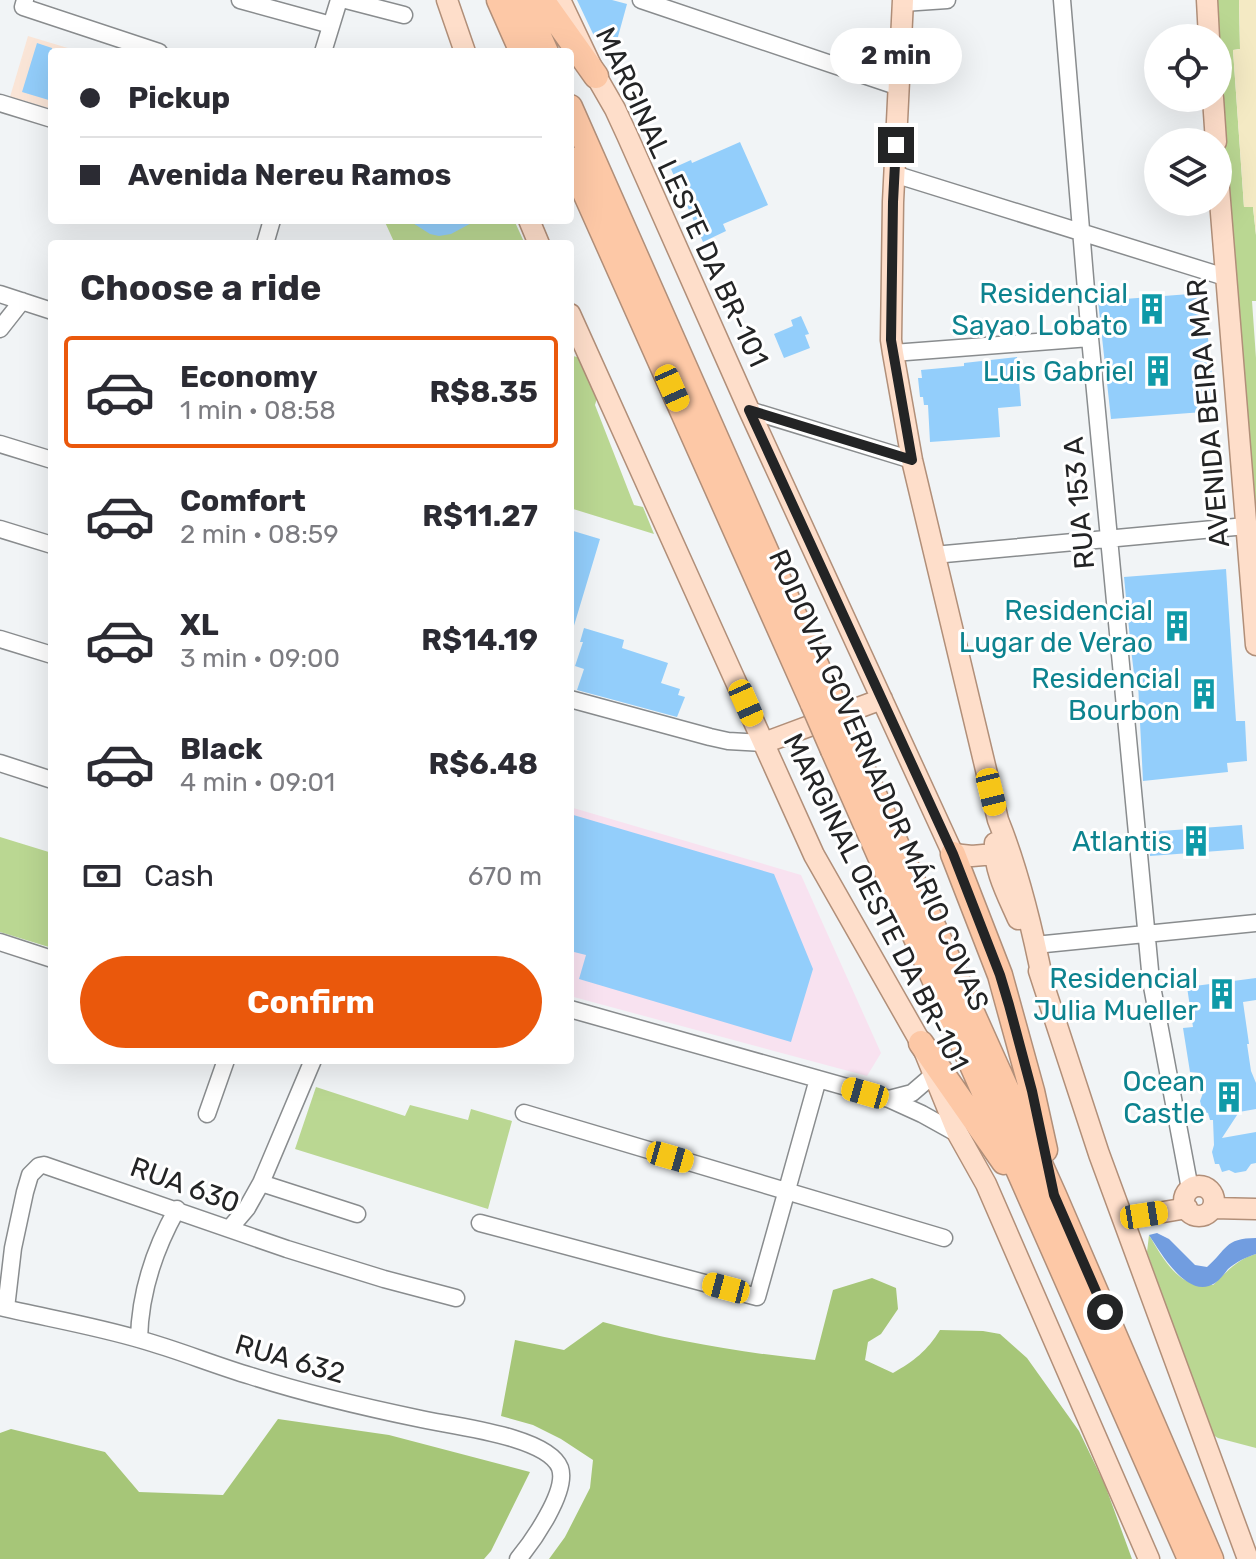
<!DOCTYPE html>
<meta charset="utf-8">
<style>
:root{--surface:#fff;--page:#f7f7f7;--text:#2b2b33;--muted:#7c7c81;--line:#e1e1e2;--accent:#ea580c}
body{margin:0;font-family:Rubik,sans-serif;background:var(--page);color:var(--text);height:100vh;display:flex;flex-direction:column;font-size:30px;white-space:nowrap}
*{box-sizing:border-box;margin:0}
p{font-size:26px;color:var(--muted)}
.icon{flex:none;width:44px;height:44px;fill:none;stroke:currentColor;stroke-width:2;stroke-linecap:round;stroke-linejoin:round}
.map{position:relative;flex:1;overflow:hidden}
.panel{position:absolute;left:48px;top:240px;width:526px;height:824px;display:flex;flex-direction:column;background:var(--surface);border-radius:8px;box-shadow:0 8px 32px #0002}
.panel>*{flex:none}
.banner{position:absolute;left:48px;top:48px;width:526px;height:176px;border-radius:8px;box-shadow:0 8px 32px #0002;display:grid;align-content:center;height:176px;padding:0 32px;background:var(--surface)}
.tools{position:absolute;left:1144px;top:24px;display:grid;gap:16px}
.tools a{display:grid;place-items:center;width:88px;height:88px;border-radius:50%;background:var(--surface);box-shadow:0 8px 32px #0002;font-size:40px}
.end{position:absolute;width:36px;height:36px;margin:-18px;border:10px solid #232425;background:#fff;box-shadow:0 0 0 4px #fff}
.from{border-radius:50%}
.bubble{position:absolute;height:56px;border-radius:28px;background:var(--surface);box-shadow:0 8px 32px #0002;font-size:26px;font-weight:700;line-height:56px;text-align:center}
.car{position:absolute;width:24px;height:48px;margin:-24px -12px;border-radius:10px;box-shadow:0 0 6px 2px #0007;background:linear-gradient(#f5c518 24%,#345 0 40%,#f5c518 0 76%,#345 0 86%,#f5c518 0)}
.banner b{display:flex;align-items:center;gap:28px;height:76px;font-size:30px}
.banner b+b{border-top:2px solid var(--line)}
.banner i{width:20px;height:20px;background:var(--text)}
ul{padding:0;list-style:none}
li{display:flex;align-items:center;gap:24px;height:112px;margin:0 16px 12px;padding:0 16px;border:4px solid transparent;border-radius:8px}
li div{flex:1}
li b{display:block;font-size:30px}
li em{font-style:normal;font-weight:700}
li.selected{border-color:var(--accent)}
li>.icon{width:72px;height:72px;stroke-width:1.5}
h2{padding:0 32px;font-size:36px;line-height:96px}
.pay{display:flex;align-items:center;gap:20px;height:88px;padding:0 32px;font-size:30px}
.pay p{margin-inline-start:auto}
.cta{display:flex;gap:16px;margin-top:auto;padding:16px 32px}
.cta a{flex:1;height:92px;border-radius:48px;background:var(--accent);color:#fff;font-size:32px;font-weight:700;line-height:92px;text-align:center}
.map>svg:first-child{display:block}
.commercial{fill:#f8e2f0}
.education{fill:#fae5d7}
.green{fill:#bad792}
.forest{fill:#a6c678}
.sand{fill:#f4eac4}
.water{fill:#719de0}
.building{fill:#93cefb}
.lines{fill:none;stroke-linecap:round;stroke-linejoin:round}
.minor-casing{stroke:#898c8e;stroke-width:19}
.major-casing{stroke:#b18f79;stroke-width:23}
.highway-casing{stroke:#b18f79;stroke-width:27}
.minor{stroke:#fff;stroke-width:16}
.major{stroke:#fedeca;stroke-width:20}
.highway{stroke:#fdc8a6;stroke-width:24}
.highway-bridge-casing{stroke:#b18f79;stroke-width:27;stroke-linecap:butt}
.highway-bridge{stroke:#fdc8a6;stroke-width:24}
.route{stroke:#232425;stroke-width:10}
.labels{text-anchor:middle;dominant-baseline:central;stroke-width:6;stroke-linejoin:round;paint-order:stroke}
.street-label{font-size:28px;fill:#232425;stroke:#fff}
.culture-label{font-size:28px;fill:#0d838f;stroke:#fff;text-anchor:end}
</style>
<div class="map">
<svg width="1256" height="1559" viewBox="0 0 1256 1559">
<rect width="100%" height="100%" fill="#f1f4f6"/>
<path class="commercial" d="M 570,807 L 801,875 L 881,1053 L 867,1076 L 570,996 Z"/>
<path class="education" d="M 28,36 L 81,52 L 52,52 L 52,109 L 10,97 Z"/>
<path class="green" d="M 1215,0 L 1239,0 L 1240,49 L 1233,50 L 1244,207 L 1253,207 L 1256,235 L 1256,301 L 1252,301 L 1256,358 L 1256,547 L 1222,128 Z
M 384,220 L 514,220 L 525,244 L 395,244 Z
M 570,355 L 580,358 L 597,398 L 595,405 L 634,505 L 643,507 L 654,534 L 570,508 Z
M 0,837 L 52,853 L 52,948 L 0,932 Z
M 316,1087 L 405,1116 L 410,1105 L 468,1120 L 471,1109 L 512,1121 L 488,1209 L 295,1149 Z
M 1149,1235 C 1158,1250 1170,1273 1187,1281 C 1194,1285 1205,1284 1213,1285 C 1227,1272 1237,1259 1256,1254 L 1256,1448 L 1218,1438 L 1213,1435 L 1147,1252 Z"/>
<path class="forest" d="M 872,1278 L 896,1288 L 898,1309 L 881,1334 L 868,1342 L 865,1360 L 893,1373 C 914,1361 927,1351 940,1330 L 983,1331 L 1000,1334 L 1027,1358 L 1079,1431 L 1105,1485 L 1132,1559 L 549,1559 L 565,1537 L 590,1488 L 593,1460 L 561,1439 L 533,1425 L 501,1416 L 515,1340 L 564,1350 L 603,1322 C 673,1341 743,1353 815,1360 L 833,1290 Z
M 278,1419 L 389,1435 L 530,1472 L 491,1551 L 484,1559 L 0,1559 L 0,1433 L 11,1429 L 105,1452 L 139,1492 L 223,1495 Z"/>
<path class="sand" d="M 1239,0 L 1256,0 L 1256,235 L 1253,207 L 1244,207 L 1233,50 L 1240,49 Z"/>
<path class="water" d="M 1157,1233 L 1169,1239 L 1195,1265 L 1207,1267 C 1227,1250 1224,1238 1256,1238 L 1256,1254 C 1246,1257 1236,1262 1228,1269 C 1224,1274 1220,1280 1215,1283 C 1188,1301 1161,1253 1149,1235 Z"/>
<path class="building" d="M 577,0 L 612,0 L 627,4 L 616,44 L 595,38 Z
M 37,43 L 52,48 L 52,101 L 22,92 Z
M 740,142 L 768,205 L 723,224 L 726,231 L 703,242 L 671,169 L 691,160 L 692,163 Z
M 408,220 L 477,220 L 451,234 L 439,236 L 430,234 Z
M 1203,293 L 1216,411 L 1111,419 L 1098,301 Z
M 801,316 L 809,334 L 805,335 L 810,348 L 784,358 L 774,334 L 793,326 L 791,320 Z
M 1017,357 L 1021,406 L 998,408 L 1000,437 L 930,442 L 928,405 L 924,405 L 923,397 L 920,397 L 918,378 L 922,378 L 921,370 L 964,366 L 964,363 Z
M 570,530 L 600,539 L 573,629 L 570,629 Z
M 1226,569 L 1236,721 L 1245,721 L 1247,761 L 1227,763 L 1228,772 L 1143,781 L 1138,683 L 1135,682 L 1131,649 L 1124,577 Z
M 584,628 L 624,640 L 622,648 L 668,663 L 661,683 L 680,689 L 678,695 L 685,697 L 677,717 L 577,690 L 584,669 L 575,666 L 583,642 L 580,642 Z
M 570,814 L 774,874 L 813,969 L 791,1042 L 579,979 L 586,955 L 570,951 Z
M 1242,825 L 1244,849 L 1150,856 L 1148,832 Z
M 1256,978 L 1256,1000 L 1243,1002 L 1249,1044 L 1247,1044 L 1251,1071 L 1256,1083 L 1256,1109 L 1239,1112 L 1222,1138 L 1256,1132 L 1256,1163 L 1251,1164 L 1246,1171 L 1235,1173 L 1229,1170 L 1222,1172 L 1219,1164 L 1215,1164 L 1212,1152 L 1214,1145 L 1213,1120 L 1210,1120 L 1208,1113 L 1203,1112 L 1200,1101 L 1203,1093 L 1201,1073 L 1190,1072 L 1183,1028 L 1193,1027 L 1187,987 Z"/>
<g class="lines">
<defs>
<path id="minor" d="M 25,0 L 23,7 L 159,52
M 240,0 L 331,25
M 346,0 L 404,15
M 641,0 L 899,87
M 1062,0 L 1090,338 L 1151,981 L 1190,1189
M 903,3 L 947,0
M 323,52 L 339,0
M 0,103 L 52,119
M 894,174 L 1225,277
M 265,244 L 272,220
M 0,294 L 52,311
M 0,329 L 22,301
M 893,353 L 1090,338
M 749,410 L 912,460
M 0,444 L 52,460
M 0,529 L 52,545
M 934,555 L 1246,526
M 0,639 L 52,655
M 570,699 L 710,737 L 728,741 L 764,743
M 0,763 L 52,780
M 0,942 L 52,959
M 1035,945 L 1256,923
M 570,1009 L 889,1099 L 922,1114 L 958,1134
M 889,1099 L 912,1093 L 933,1075
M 524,1113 L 944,1238
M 207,1114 L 226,1060
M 261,1183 L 357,1214
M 480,1223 L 757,1297 L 818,1079
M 230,1228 L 247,1208 L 261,1183 L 313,1060
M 0,1307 C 47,1318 95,1326 142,1340 C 178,1350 214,1365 251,1376 C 307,1394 363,1407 421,1419 C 452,1426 548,1436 560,1468 C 568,1491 533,1541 518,1559
M 6,1308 L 13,1248 L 25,1192 L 30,1175 L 39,1166 L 44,1165 L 287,1249 L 384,1279 L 456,1298
M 139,1339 C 140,1292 154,1250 177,1209"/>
<path id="major" d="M 447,0 L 465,52
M 560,0 L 596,76 L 615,109 L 627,135 L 749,410 L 953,854 L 972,856 L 995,854
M 903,0 L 893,202 L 891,340 L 893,353 L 912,460 L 998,820 C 1019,872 1032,927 1043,982
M 1207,0 L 1209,38
M 1213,98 L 1216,142
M 1218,176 L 1256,645
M 529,220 L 539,244
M 570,314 L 814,855 L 921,1043 L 958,1134 L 986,1184 L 1149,1559
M 764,743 L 882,699
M 995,843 C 993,869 1008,896 1018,919
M 1039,971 L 1099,1154 L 1248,1559
M1184 1201a15 15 0 1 1 30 0a15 15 0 1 1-30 0Z
M 1213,1208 L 1256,1209
M 1123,1219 L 1187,1208"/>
<path id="highway" d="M 499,0 L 522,52
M 523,0 L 546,52
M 542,0 L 596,76
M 570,107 L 830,696
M 570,159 L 813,704
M 851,743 L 1054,1195 L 1211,1559
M 833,750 L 1190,1559
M 953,854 L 1000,975 L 1032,1091 L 1045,1150
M 921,1043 L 1004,1162"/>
</defs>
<use href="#minor" class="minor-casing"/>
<use href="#major" class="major-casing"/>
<use href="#highway" class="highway-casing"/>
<use href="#minor" class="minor"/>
<use href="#major" class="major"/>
<use href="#highway" class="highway"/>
<defs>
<path id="highway-bridge" d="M 830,696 L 851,743
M 813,704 L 833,750"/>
</defs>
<use href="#highway-bridge" class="highway-bridge-casing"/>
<use href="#highway-bridge" class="highway-bridge"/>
</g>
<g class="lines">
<path class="route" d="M 896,145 L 893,202 L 891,340 L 912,460 L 749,410 L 953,854 L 1000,975 L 1009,1005 L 1032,1091 L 1054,1195 L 1105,1312"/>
</g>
<defs>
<symbol id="building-bare" viewBox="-9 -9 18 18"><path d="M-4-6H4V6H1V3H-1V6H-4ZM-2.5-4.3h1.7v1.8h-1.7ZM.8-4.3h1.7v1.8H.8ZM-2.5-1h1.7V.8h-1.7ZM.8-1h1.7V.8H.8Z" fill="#0f9aa8" stroke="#fff" stroke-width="2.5" paint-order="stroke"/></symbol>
</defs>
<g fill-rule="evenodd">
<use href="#building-bare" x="1130" y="287" width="44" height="44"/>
<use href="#building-bare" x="1136" y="349" width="44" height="44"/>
<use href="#building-bare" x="1155" y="604" width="44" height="44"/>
<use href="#building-bare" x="1182" y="672" width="44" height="44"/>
<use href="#building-bare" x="1174" y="819" width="44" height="44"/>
<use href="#building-bare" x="1200" y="972" width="44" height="44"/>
<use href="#building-bare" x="1207" y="1075" width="44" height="44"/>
</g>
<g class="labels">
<g class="street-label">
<text transform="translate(682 197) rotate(65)">MARGINAL LESTE DA BR-101</text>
<text transform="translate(1208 413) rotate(-95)">AVENIDA BEIRA MAR</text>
<text transform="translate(1079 503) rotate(-95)">RUA 153 A</text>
<text transform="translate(879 780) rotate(66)">RODOVIA GOVERNADOR MÁRIO COVAS</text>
<text transform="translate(876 902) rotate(63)">MARGINAL OESTE DA BR-101</text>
<text transform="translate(185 1185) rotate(20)">RUA 630</text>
<text transform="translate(290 1359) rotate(16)">RUA 632</text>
</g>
<g class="culture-label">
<text x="1128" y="293">Residencial<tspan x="1128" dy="32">Sayao Lobato</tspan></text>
<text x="1134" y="371">Luis Gabriel</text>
<text x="1153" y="610">Residencial<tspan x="1153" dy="32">Lugar de Verao</tspan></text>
<text x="1180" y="678">Residencial<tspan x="1180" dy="32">Bourbon</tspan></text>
<text x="1172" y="841">Atlantis</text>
<text x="1198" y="978">Residencial<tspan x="1198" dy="32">Julia Mueller</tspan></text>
<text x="1205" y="1081">Ocean<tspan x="1205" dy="32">Castle</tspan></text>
</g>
</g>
</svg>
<div class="tools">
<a><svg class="icon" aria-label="locate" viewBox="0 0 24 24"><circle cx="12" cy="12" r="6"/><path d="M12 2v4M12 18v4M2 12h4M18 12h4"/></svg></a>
<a><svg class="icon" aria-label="layers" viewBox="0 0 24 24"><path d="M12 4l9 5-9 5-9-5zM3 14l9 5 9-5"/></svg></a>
</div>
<i class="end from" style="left:1105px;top:1312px"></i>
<i class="end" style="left:896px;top:145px"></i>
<div class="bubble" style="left:830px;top:28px;width:132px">2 min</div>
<i class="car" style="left:672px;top:388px;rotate:156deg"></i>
<i class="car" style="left:746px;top:703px;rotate:156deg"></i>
<i class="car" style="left:991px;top:792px;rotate:166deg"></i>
<i class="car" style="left:865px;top:1093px;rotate:286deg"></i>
<i class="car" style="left:670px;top:1157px;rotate:106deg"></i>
<i class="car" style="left:1144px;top:1215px;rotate:81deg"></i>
<i class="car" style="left:726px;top:1288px;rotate:285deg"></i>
<div class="banner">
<b><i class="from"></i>Pickup</b>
<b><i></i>Avenida Nereu Ramos</b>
</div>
<section class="panel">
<h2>Choose a ride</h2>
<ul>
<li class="selected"><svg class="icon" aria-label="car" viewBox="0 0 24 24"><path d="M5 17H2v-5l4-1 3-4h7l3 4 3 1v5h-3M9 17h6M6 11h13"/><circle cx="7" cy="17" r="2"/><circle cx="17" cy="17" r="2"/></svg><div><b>Economy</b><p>1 min · 08:58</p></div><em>R$8.35</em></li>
<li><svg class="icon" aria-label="car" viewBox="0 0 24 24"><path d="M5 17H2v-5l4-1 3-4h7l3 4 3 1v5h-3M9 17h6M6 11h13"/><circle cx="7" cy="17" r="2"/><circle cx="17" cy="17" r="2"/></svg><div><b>Comfort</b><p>2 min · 08:59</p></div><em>R$11.27</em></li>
<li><svg class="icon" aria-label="car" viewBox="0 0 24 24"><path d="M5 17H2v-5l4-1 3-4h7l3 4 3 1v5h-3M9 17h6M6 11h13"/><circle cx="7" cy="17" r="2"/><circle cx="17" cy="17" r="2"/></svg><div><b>XL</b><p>3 min · 09:00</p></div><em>R$14.19</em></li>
<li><svg class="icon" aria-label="car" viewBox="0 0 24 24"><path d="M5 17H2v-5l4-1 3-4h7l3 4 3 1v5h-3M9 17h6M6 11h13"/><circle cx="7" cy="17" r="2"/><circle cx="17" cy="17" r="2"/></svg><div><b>Black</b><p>4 min · 09:01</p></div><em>R$6.48</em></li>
</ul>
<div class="pay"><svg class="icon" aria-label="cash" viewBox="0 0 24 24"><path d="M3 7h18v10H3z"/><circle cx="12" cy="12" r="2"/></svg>Cash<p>670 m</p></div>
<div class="cta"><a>Confirm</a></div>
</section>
</div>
